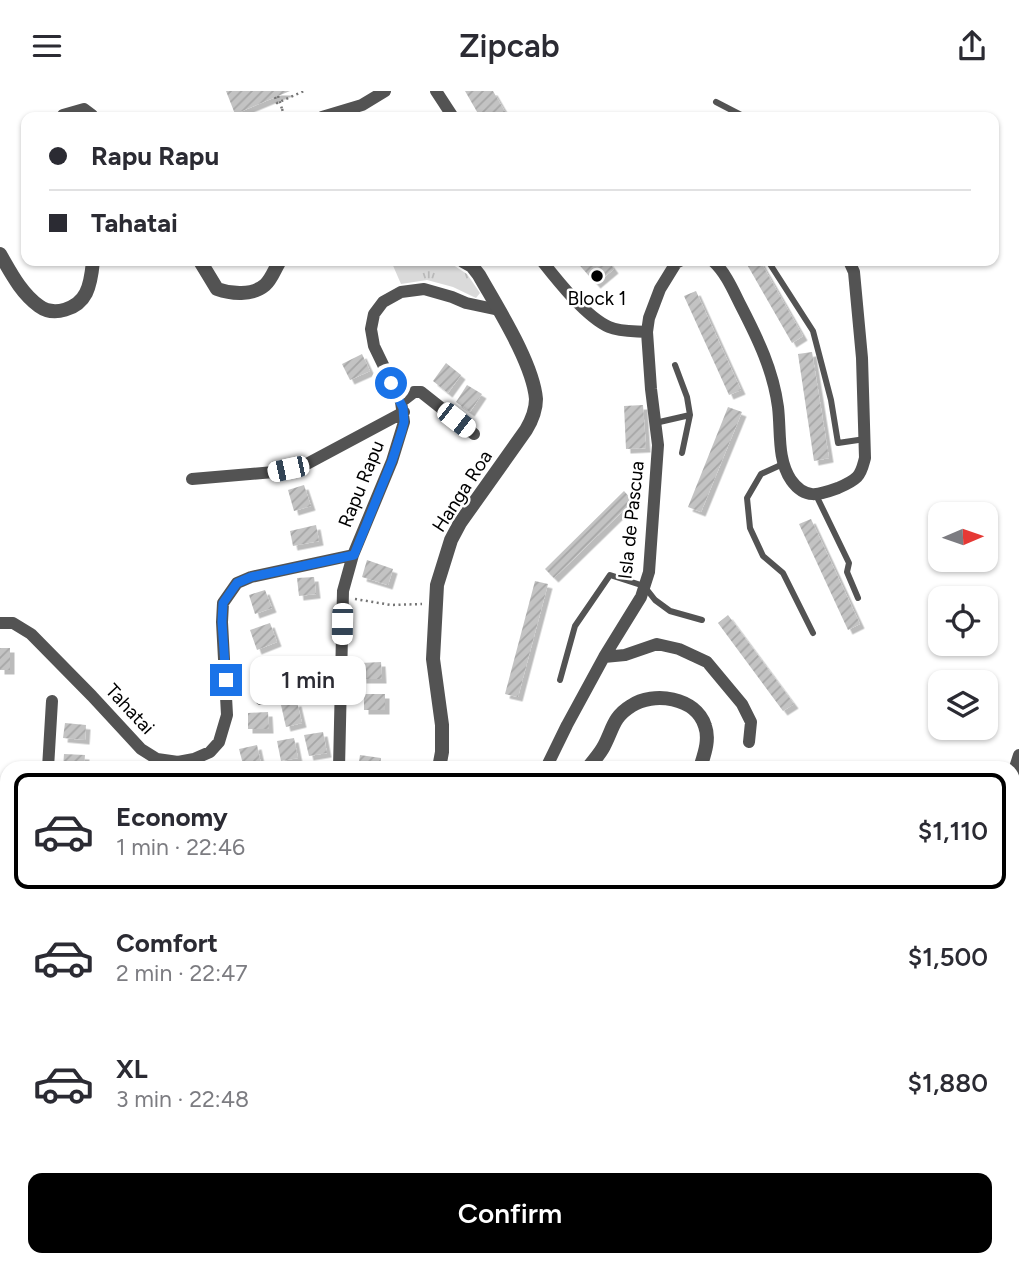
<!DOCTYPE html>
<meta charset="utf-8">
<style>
:root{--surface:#fff;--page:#f7f7f7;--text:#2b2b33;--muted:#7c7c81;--line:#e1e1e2;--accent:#000}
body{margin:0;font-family:Figtree,sans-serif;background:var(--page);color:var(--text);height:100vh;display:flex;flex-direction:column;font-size:26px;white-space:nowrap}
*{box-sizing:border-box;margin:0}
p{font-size:23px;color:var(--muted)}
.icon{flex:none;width:38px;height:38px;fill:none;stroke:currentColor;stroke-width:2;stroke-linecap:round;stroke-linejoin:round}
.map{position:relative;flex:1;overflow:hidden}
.panel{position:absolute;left:0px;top:670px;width:1020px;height:506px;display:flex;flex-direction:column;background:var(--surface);border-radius:21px 21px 0 0;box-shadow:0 2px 5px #0004}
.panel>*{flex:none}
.guide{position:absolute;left:21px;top:21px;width:978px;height:154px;border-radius:14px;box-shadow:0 2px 5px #0004;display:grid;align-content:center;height:154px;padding:0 28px;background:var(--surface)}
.needle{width:46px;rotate:88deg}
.fabs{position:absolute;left:928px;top:411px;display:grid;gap:14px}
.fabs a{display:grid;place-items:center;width:70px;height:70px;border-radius:14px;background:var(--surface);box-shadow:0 2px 5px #0004;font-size:35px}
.end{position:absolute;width:32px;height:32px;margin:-16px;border:9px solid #1a73e8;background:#fff;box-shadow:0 0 0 4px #fff}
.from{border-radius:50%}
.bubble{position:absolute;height:49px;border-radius:14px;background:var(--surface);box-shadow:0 2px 5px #0004;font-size:23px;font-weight:600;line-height:49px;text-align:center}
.car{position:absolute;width:21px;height:42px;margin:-21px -10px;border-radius:9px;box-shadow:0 0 5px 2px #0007;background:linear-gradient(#fff 24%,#345 0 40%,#fff 0 76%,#345 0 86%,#fff 0)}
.guide b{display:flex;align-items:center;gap:24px;height:66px;font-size:26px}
.guide b+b{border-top:2px solid var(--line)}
.guide i{width:18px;height:18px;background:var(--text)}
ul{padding:12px 0 0;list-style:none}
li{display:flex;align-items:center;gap:21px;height:116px;margin:0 14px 10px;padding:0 14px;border:4px solid transparent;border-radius:14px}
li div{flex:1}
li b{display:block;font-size:26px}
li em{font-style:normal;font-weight:600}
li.on{border-color:var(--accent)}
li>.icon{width:63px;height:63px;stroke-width:1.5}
.cta{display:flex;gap:14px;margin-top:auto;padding:14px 28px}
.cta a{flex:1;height:80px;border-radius:14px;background:var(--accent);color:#fff;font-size:28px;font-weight:600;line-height:80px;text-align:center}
header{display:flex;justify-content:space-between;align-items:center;height:91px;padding:0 28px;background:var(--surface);font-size:32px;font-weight:600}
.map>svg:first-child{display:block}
.grass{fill:url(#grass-tufts)}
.building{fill:url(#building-hatch);filter:url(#shadow)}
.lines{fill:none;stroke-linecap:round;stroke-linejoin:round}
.path{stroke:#757575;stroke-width:2.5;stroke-dasharray:2 3.5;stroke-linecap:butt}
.service{stroke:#535353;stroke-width:6}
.pedestrian{stroke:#535353;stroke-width:9}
.minor{stroke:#535353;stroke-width:12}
.tertiary{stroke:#535353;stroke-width:14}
.path-bridge{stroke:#757575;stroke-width:2.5;stroke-dasharray:2 3.5;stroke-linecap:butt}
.route{stroke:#1a73e8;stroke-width:9}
.poi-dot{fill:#000;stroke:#fff;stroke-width:2.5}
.labels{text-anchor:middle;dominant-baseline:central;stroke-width:5;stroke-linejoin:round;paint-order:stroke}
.poi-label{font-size:19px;fill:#000;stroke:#fff}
.street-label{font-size:19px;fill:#000;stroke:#fff}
</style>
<header><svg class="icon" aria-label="menu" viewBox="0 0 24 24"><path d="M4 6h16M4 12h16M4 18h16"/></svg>Zipcab<svg class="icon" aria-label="share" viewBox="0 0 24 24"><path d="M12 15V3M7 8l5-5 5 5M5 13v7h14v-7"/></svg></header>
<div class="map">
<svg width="1019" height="1175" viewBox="0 0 1019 1175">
<defs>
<pattern id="grass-tufts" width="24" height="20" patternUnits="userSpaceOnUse" patternTransform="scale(1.75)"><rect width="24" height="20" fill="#dadada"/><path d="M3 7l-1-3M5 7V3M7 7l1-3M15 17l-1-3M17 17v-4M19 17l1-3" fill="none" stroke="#b9b9b9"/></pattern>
<pattern id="building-hatch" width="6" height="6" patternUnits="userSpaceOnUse" patternTransform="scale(1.75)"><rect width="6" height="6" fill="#c3c3c3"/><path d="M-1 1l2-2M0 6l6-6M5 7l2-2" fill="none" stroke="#a6a6a6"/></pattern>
<filter id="shadow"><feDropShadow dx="4.5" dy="4.5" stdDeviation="0" flood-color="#0004"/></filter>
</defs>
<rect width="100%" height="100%" fill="#fff"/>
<path class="grass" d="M 391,170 L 447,170 L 467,183 L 480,202 L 476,207 L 453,196 L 427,189 L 401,193 Z"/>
<path class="building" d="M 226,0 L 290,0 L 235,23 Z
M 465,0 L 493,0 L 508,26 L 480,26 Z
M 576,170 L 608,170 L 614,178 L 596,193 Z
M 745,170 L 760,170 L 803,245 L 792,252 Z
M 696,200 L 741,299 L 729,304 L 684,205 Z
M 812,261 L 829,367 L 814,370 L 798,263 Z
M 362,263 L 370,280 L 350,289 L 342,273 Z
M 446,272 L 461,284 L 448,302 L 433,290 Z
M 467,294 L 482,303 L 470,321 L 456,311 Z
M 643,314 L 646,357 L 626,358 L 624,315 Z
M 728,316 L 742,321 L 701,421 L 688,416 Z
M 304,394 L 311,415 L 294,420 L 288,399 Z
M 624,400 L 633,410 L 554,487 L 545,478 Z
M 811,428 L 860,533 L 848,539 L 799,433 Z
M 316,434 L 319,450 L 293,455 L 290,440 Z
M 367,469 L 393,478 L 388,494 L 362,486 Z
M 314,486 L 316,503 L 299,505 L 297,487 Z
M 535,490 L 548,493 L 518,606 L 505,603 Z
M 265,499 L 272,517 L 255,523 L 249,504 Z
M 728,524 L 794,613 L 783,620 L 718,532 Z
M 270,532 L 277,551 L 257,559 L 250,539 Z
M 0,557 L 10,557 L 10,579 L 0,579 Z
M 267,570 L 273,591 L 256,595 L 251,574 Z
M 381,571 L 382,588 L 362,588 L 361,572 Z
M 364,603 L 385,603 L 385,619 L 364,619 Z
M 297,611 L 302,632 L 286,636 L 281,614 Z
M 268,621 L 269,638 L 248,638 L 248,622 Z
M 65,632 L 86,634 L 85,649 L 63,647 Z
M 323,641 L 327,662 L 309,665 L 304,644 Z
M 294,647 L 298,667 L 281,670 L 277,650 Z
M 257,654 L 262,677 L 244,677 L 239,658 Z
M 64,663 L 85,664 L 84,677 L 63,677 Z
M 360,664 L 381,667 L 380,677 L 358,677 Z
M 1013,1108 L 1019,1111 L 1019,1127 L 1013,1136 Z"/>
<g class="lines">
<path class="path" d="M 275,6 L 277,12 L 304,0
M 282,18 L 285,26
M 355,508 L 391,514 L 422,513"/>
<path class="service" d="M 716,11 L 745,26
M 768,170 L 813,240 L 831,309 L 838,352 L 865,348
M 675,274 L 687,306 L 690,324 L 682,362
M 655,332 L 690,324
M 783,373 L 761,383 L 747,407 L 750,437 L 763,465 L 783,482 L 813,542
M 816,404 L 849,472 L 847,481 L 858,507
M 560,589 L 575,535 L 610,484 L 644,495 L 655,509 L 670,520 L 702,529"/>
<path class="pedestrian" d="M 1013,840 L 1019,842"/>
<path class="minor" d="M 436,0 L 453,26
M 63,24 L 84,18 L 92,24 L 93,26
M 322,26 L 362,14 L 385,0
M 542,170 C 557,189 586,226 609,236 C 620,241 635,240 647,241
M 713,170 C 726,182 733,199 741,215 C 758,248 773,279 778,316 C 781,341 777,368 791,389 C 805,409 819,404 838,397 C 845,394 852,391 857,386 C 862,381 863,374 865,367 L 862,267 L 854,181 L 849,170
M 401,311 L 414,301 L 421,301 L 474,343
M 192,388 L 274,381 L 303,375 L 404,321
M 0,532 L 13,532 L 31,543 L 92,605 L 141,658 L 157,668 L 178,671 L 194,668 L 210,661 L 219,651 L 227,624 L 222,531 L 223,512 L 237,492 L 251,486 L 353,464
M 604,566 L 625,564 L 657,553 L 679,558 L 707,571 L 742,613 L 751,631 L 749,651
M 261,608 L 342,587
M 48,677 L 52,610
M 339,677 L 343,500 L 353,464 L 392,370 L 404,331 L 401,311 L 374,255 L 371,238 L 374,223 L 383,211 L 401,201 L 424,198 L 452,206 L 466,212 L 499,219
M 546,677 L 567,634 L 604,566 L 641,506 L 649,481 L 658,354 L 651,298 L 647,241 L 649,227 L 660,198 L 676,172 L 680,170
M 1013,683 L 1019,664
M 1013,763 L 1019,765
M 0,829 L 7,835
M 1013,926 L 1019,928
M 1013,1030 L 1019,1019
M 1013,1098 L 1019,1102"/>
<path class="tertiary" d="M 0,163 C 11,182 21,202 39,215 C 54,226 78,218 86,202 C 91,192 92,180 93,170
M 200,170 L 217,198 C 231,203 252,205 265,194 C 272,188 275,177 280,170
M 439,677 L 442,661 L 442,634 L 433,568 L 437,494 L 451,449 L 460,432 L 526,339 C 532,329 536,320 536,308 C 533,272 497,216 479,184 L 472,175 L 463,170
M 588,677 C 593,670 600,663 604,655 C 613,638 613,626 631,615 C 653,600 696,606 705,635 C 710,649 704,664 700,677
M 575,1169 L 581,1175
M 820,1169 L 828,1175
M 633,1175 L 641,1169"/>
<path class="path-bridge" d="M 278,5 L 282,18"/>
</g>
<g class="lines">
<path class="route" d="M 226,589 L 222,531 L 223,512 L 237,492 L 251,486 L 354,464 L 392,370 L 402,339 L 404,331 L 403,317 L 391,292"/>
</g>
<circle class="poi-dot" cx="597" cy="185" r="7"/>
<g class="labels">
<g class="poi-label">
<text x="597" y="207">Block 1</text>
</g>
<g class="street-label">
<text transform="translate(361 393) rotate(-68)">Rapu Rapu</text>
<text transform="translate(462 400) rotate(-57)">Hanga Roa</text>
<text transform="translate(631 429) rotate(-84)">Isla de Pascua</text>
<text transform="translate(130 618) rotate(47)">Tahatai</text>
</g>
</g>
</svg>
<div class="fabs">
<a><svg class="needle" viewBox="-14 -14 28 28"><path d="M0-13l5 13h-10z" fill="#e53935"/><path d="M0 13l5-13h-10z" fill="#7c7c81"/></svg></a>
<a><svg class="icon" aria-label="locate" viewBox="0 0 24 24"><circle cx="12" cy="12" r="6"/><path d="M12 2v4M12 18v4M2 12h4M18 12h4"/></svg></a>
<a><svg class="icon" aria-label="layers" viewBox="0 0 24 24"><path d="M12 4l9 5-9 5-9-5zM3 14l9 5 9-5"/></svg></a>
</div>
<i class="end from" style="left:391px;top:292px"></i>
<i class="end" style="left:226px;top:589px"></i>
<div class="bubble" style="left:250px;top:565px;width:116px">1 min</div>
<i class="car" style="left:456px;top:329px;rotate:128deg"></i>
<i class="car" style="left:288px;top:378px;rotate:258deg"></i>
<i class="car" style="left:342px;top:533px;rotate:181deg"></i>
<div class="guide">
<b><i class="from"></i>Rapu Rapu</b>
<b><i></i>Tahatai</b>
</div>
<section class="panel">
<ul>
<li class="on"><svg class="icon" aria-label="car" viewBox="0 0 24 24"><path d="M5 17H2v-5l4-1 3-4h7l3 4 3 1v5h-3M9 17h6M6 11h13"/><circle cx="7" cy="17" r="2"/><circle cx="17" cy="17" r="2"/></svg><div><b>Economy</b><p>1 min · 22:46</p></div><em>$1,110</em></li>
<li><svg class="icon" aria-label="car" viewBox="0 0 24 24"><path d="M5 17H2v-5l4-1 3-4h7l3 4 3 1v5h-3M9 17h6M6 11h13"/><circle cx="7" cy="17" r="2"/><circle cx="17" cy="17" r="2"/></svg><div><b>Comfort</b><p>2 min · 22:47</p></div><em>$1,500</em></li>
<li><svg class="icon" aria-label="car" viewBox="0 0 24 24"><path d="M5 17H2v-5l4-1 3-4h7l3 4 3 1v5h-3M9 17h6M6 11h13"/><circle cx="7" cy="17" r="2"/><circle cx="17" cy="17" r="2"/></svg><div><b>XL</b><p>3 min · 22:48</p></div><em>$1,880</em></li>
</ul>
<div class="cta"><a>Confirm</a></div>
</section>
</div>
